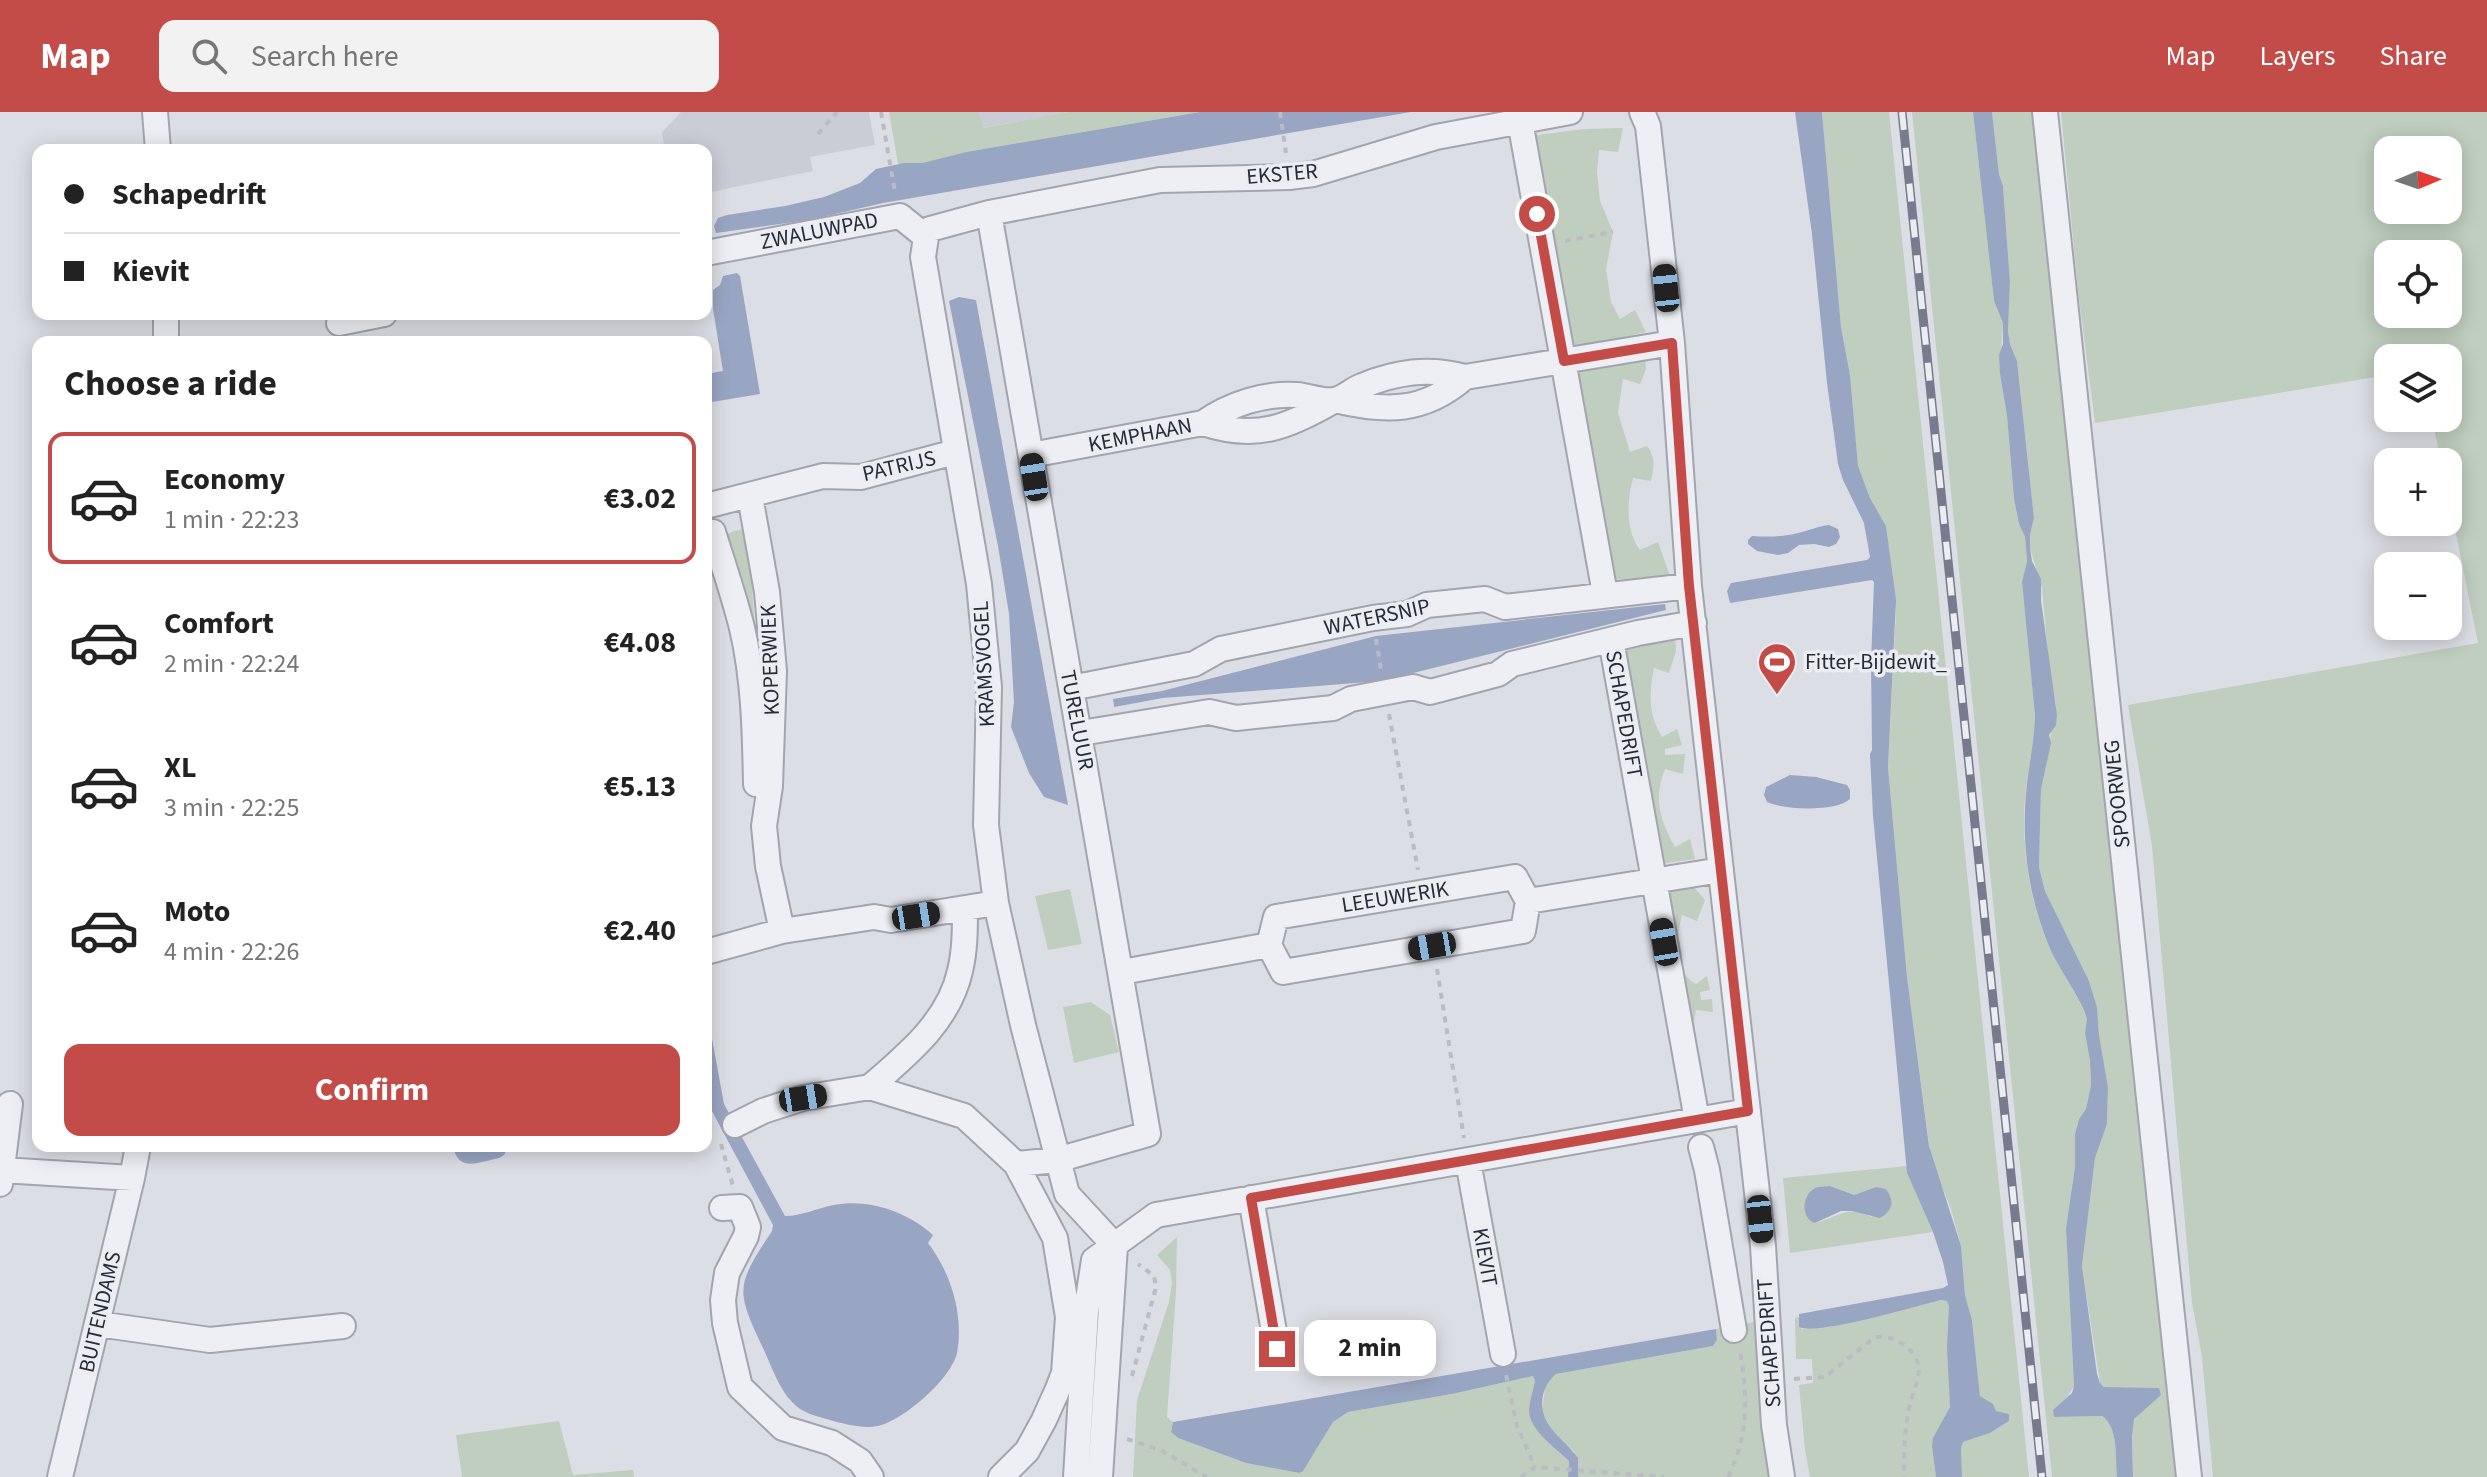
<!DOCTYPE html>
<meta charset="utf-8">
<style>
:root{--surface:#fff;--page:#f2f2f2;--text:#222;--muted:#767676;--line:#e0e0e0;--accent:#c34b48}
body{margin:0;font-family:"Source Sans 3",sans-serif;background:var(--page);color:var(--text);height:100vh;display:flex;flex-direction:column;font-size:30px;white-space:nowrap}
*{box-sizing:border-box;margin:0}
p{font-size:26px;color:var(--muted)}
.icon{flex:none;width:44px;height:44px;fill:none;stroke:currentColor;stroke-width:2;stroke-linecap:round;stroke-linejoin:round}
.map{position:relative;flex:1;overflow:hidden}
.drawer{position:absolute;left:32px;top:224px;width:680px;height:816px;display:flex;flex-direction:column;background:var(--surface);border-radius:16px;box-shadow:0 4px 20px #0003}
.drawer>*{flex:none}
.banner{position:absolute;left:32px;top:32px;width:680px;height:176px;border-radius:16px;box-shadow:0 4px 20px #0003;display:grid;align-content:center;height:176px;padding:0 32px;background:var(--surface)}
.needle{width:52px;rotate:88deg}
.tools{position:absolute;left:2374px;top:24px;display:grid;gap:16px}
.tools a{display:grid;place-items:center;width:88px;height:88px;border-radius:16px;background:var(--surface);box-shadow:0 4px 20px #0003;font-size:40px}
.end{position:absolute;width:36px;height:36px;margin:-18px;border:10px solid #c34b48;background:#fff;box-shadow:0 0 0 4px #fff}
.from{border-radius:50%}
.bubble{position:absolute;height:56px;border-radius:16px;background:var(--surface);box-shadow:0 4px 20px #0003;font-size:26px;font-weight:700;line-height:56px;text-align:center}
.car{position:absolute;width:24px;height:48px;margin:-24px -12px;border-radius:10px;box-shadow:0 0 6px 2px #0007;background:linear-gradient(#222 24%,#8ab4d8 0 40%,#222 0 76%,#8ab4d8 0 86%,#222 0)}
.banner b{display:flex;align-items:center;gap:28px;height:76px;font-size:30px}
.banner b+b{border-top:2px solid var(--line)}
.banner i{width:20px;height:20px;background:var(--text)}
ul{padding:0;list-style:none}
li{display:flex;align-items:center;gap:24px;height:132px;margin:0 16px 12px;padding:0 16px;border:4px solid transparent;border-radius:16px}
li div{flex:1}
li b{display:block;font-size:30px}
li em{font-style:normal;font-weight:700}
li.active{border-color:var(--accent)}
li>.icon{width:72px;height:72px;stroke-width:1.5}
h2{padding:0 32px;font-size:36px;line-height:96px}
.button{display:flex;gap:16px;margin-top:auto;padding:16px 32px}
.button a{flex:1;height:92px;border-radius:16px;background:var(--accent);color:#fff;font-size:32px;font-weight:700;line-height:92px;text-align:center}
header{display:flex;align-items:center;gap:48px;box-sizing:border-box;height:112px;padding:0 40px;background:var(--accent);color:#fff}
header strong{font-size:38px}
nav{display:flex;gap:44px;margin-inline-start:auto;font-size:28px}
.search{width:560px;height:72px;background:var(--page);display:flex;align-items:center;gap:20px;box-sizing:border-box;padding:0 28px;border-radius:16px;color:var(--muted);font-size:30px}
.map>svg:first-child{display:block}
.built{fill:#cacdd6}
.green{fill:#bfcebe;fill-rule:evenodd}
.water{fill:#99a6c3}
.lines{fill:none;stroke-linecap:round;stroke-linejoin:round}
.minor-casing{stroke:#a2a5ae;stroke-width:28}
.path{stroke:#babcc4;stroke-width:4;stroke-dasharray:6 6;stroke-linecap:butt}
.minor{stroke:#eeeff4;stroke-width:24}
.rail-casing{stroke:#777b8d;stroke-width:9}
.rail{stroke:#ebedf3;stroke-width:6;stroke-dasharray:18;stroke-linecap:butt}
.route{stroke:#c34b48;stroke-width:10}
.labels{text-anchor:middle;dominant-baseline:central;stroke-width:7;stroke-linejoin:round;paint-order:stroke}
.street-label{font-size:22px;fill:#272b3a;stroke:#ebedf3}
.poi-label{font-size:22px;fill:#272b3a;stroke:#ebedf3;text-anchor:start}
</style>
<header>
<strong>Map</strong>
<div class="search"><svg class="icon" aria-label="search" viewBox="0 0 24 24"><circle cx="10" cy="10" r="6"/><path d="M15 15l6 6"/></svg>Search here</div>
<nav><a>Map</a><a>Layers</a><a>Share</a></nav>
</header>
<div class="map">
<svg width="2487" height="1365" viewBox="0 0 2487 1365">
<rect width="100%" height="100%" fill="#dcdee5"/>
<path class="built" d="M 681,0 L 869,0 L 875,33 L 810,45 L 813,59 L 706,81 L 706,38 L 665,38 L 662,20 Z
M 979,0 L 1068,0 L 982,16 Z"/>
<path class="green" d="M 889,0 L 979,0 L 983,16 L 1068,0 L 1200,0 L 966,40 L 922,51 L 898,52 Z
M 1822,0 L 1889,0 L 2029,1365 L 1962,1365 L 1961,1336 L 1963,1330 L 1990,1321 L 2009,1309 L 1995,1299 L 1993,1292 L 1980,1284 L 1972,1208 L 1965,1183 L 1961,1134 L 1951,1097 L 1931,1047 L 1907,865 L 1888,655 L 1896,500 L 1886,414 L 1870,386 L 1858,355 L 1850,263 L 1841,215 Z
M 1912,0 L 1973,0 L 1994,189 L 2003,211 L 2000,262 L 2007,304 L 2014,387 L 2019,412 L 2025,425 L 2027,453 L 2022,470 L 2035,604 C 2034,637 2025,669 2024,702 C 2024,750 2031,795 2051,839 C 2061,859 2074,878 2084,898 L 2087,907 L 2085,921 L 2090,949 L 2091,973 L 2086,997 L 2079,1007 L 2075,1022 L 2075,1055 L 2066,1116 L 2074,1274 L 2055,1305 L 2102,1304 C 2119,1315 2115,1347 2117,1365 L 2052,1365 Z
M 1992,0 L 2034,0 L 2179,1365 L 2133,1365 L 2132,1312 C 2138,1298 2153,1292 2158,1276 L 2111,1276 L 2104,1275 L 2100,1271 L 2082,1154 L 2095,1046 L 2107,1012 L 2108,975 L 2099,924 L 2097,895 L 2089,869 L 2045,779 L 2039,755 L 2041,677 L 2056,593 L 2049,554 L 2042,476 L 2030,436 L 2030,423 L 2034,406 L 2017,249 L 2010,232 L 2008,219 L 2010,170 L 2003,74 L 1999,62 Z
M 2061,0 L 2487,0 L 2487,1365 L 2213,1365 L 2202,1245 L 2192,1191 L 2152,734 L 2128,593 L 2478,531 L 2448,382 L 2448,350 L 2441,350 L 2432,306 L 2448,306 L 2448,246 L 2388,246 L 2388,263 L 2095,311 L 2078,178 ZM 2388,38 L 2448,38 L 2448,98 L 2388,98 ZM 2388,142 L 2448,142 L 2448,202 L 2388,202 Z
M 1623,16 L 1618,40 L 1599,38 L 1597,60 L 1600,89 L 1613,120 L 1606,157 L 1611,190 L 1620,207 L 1635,198 L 1646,220 L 1603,230 L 1563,233 L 1530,24 L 1584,17 Z
M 1645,245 L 1646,257 L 1640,272 L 1623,267 L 1618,301 L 1630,340 L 1647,334 C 1656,345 1654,356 1651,369 L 1633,366 C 1627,389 1625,418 1640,438 L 1658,430 L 1670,464 L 1595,469 L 1561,262 Z
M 744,417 L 751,422 L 745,429 L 751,463 L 759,470 L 752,476 L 755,517 L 763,524 L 757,531 L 759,565 L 767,571 L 767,589 L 764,592 L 758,588 L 746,512 L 722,433 C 722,421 733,419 744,417 Z
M 1675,526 L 1676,539 L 1669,561 L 1654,556 C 1649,581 1648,602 1662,625 L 1677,617 L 1682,633 L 1665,637 L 1665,643 L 1685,642 L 1683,662 L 1665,657 C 1653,685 1660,709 1675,735 L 1690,727 L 1695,747 L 1652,753 L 1618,536 Z
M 1693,774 L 1705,788 L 1697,809 L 1682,803 C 1676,826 1672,859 1696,872 L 1707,864 L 1710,878 L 1700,880 L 1701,888 L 1712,887 L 1713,900 L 1696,898 L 1693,916 L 1700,949 L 1688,953 L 1659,781 Z
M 1070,777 L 1082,832 L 1048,838 L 1035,784 Z
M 1091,890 L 1110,903 L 1119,940 L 1074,951 L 1063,895 Z
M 1907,1054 L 1907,1061 L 1933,1120 L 1790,1141 L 1783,1066 ZM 1830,1074 L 1854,1083 L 1876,1075 L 1872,1105 C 1847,1092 1839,1105 1815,1111 Z
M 1177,1125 L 1176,1180 L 1167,1305 L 1173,1310 L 1171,1320 L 1178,1326 L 1246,1351 L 1298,1361 L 1303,1358 L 1333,1310 L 1348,1300 L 1452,1282 L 1533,1264 L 1535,1269 C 1533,1278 1529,1290 1529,1300 C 1530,1319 1557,1337 1569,1349 L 1568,1365 L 1133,1365 L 1137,1288 L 1169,1190 L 1172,1171 L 1170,1158 L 1157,1143 Z
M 1941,1188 L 1947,1189 L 1949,1195 L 1950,1289 L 1950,1295 L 1932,1335 L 1936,1365 L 1810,1365 L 1805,1338 L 1799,1273 L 1813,1271 L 1812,1247 L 1796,1247 L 1795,1206 L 1799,1205 L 1801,1217 L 1830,1215 Z
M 1759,1209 L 1762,1310 L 1769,1365 L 1578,1365 L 1574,1340 L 1552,1318 L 1542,1300 L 1545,1276 L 1548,1269 L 1556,1262 L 1713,1234 L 1717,1228 L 1716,1217 Z
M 559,1309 L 573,1363 L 633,1358 L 634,1365 L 462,1365 L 456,1323 Z"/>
<path class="water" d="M 1200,0 L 1411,0 L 883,91 L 809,108 L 716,121 L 714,114 L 718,106 L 727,103 L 785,94 L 824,85 L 860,71 L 876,57 L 904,51 L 922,51 L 966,40 Z
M 1795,0 L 1822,0 L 1841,215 L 1850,263 L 1858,354 L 1870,386 L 1886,414 L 1896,488 L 1888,655 L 1907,865 L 1929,1034 L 1961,1134 L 1965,1183 L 1972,1208 L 1980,1284 L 1993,1292 L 1996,1299 L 2009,1302 L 2009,1309 L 1990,1321 L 1963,1330 L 1961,1336 L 1962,1365 L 1936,1365 L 1932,1335 L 1933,1326 L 1950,1295 L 1947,1235 L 1949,1195 L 1947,1189 L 1941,1188 C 1916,1194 1817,1224 1799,1215 L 1799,1202 L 1943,1176 L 1948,1173 L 1943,1150 L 1933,1120 L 1907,1061 L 1873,704 L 1870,642 L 1872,638 L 1871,550 L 1874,470 L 1872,468 L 1730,491 L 1727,479 L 1731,471 L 1867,448 L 1870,445 L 1864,411 L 1843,368 L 1838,352 L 1827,271 L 1812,122 Z
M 1973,0 L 1992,0 L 1999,62 L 2003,74 L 2010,170 L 2008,219 L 2010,232 L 2017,249 L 2034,406 L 2030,423 L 2030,436 L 2032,449 L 2041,467 L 2041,489 L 2057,603 L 2056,613 L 2049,623 L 2051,631 L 2041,677 L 2039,755 L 2045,779 L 2089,869 L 2097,895 L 2099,923 L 2108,975 L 2107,1012 L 2095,1046 L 2082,1154 L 2097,1262 L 2100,1271 L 2104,1275 L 2159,1276 L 2161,1283 L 2134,1307 L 2132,1324 L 2133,1365 L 2117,1365 C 2115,1347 2119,1315 2102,1304 L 2054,1305 L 2053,1298 L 2072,1281 L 2074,1274 L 2066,1116 L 2075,1055 L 2075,1022 L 2079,1007 L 2086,997 L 2091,973 L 2090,949 L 2085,921 L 2087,907 L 2084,898 C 2074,877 2061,859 2051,839 C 2031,793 2023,745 2025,696 C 2026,665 2034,635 2035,604 L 2022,470 L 2027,450 L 2025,425 L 2019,412 L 2014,387 L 2007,304 L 2000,262 L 1999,243 L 2003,232 L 2003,211 L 1994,189 Z
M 737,161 L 740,164 L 760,282 L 706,291 L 706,262 L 723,259 L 713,197 L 713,178 L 720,173 L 723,164 Z
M 959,185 L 976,188 L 1068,693 L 1044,685 L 1029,661 L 1011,615 L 1014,590 L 1009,502 L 998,434 L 949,189 Z
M 1829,413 L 1838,417 L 1840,425 L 1836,432 L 1829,435 L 1814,432 L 1799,433 L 1788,441 L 1778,443 L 1757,439 L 1748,432 L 1748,428 L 1752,424 C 1768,425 1782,425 1798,421 C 1809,419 1817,414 1829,413 Z
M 1665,492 L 1666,498 L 1381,569 L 1163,586 L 1114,595 L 1113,587 L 1162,579 L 1376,524 Z
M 1790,663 L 1816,665 L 1847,673 L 1850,678 L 1850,687 C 1836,700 1784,698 1767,690 L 1764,683 L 1766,675 Z
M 706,894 L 724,992 L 785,1104 C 801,1104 818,1096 834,1093 C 868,1086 908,1100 933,1123 L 928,1131 C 951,1161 964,1203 957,1241 C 951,1267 904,1308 878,1314 C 863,1317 844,1312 830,1308 C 816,1304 802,1301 792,1290 C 779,1277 771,1253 763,1236 C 735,1177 736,1174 772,1119 L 773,1113 L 706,988 Z
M 453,1034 L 509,1034 L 504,1043 L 499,1046 C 479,1050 458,1061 453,1034 Z
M 1830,1074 L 1854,1083 L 1876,1075 L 1886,1077 C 1895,1090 1893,1098 1880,1106 L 1852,1099 L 1841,1099 L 1815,1111 C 1801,1106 1801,1084 1815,1076 C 1819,1074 1825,1075 1830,1074 Z
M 1716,1217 L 1717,1228 L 1713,1234 L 1556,1262 C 1549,1268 1546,1273 1543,1283 C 1537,1313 1563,1325 1578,1346 L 1578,1365 L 1568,1365 L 1569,1349 C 1557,1337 1530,1319 1529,1300 C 1529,1290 1533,1278 1535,1269 L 1533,1264 L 1452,1282 L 1348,1300 L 1333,1310 L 1303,1359 L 1299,1361 L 1246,1351 L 1178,1326 L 1171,1320 L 1173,1310 Z"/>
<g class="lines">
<defs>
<path id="minor" d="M 155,0 L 158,38
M 1642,0 L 1648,14 L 1672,231 L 1689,474 L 1763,1134 L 1774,1313 L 1782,1365
M 2045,0 L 2189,1365
M 1520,9 L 1605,482
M 989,101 L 1148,1022 L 1057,1048 L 1016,1052
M 706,141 L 900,104 L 926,125
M 339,211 L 384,202
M 166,230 L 166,202
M 1203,311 C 1256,329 1289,315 1335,288 C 1386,300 1424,301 1465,265
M 1031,343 L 1203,311 C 1230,292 1264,281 1297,283 C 1308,284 1323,290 1334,288 C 1343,287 1353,277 1362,274 C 1396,260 1428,255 1465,265 L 1672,231
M 750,384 L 767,480 L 774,559 L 770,674 L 764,714 L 768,754 L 782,819
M 706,394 L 823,364 L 861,365 L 955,340
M 713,420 C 723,452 734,484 742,516 C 754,567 755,620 756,672
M 1611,528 L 1697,1008
M 1071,576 L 1194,552 L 1221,537 L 1373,506 L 1407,502 L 1427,493 L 1485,487 L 1505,495 L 1689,474
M 1081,621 L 1209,600 L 1236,606 L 1333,596 L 1351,587 L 1413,575 L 1430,580 L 1498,562 L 1512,552 L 1638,521 L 1694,511
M 1515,765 L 1528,789 L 1523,819 L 1283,860 L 1269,833 L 1276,805 Z
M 1528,789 L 1721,758
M 706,840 L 782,819 L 874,805 L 891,808 L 996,791
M 1122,860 L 1269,833
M 870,975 C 908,942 949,909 960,859 C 965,838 965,817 965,797
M 735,1013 L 763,999 L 803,986 L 870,975 L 964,1004 L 1016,1052 L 1055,1126 L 1068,1205 L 1064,1261 L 1057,1279 L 1044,1308 L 1027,1339 L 1001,1365
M 1701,1035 L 1707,1058 L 1734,1218
M 1468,1049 L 1503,1242
M 2,1058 L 132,1066
M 0,1072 L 10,992
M 1251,1086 L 1277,1237
M 722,1096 L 740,1095 L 748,1115 L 746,1124 L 727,1161 L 723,1188 L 725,1211 L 740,1275 L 783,1316 L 832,1331 L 860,1349 L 871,1365
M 1115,1134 L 1067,1082 L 1023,913 L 996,791 L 986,713 L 989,575 L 979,472 L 923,145 L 926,125 L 930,117 L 989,101 L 1160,68 L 1289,65 L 1313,62 L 1436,25 L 1570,0
M 98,1212 L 210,1228 L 343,1214
M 60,1365 L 132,1066 L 138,1034
M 1076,1365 L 1086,1200 L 1094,1148 L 1156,1103 L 1748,999
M 1100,1365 L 1115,1134"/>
</defs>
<use href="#minor" class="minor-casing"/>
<path class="path" d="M 881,0 L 895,80
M 1280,0 L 1286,41
M 818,22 L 837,0
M 1565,129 L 1613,120
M 1376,527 L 1381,558
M 1389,602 L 1418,758
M 1437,857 L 1464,1026
M 721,1032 L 733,1074
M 1506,1263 L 1517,1314 L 1535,1355
M 1132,1264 L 1156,1175 L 1154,1164 L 1138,1152
M 1794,1267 L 1825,1265 L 1875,1225 C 1886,1224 1895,1226 1904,1233 C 1932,1254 1912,1274 1908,1302 C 1904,1322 1904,1344 1904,1365
M 1127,1327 L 1160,1338 L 1207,1365
M 1521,1365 L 1535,1355 L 1664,1365
M 1728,1365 C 1749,1321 1748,1286 1740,1239"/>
<use href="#minor" class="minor"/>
<defs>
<path id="rail" d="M 1902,0 L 2042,1365"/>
</defs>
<use href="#rail" class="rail-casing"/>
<use href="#rail" class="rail"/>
</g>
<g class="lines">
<path class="route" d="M 1277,1237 L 1251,1086 L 1748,999 L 1689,474 L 1672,231 L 1564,249 L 1537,102"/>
</g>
<defs>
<symbol id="stadium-pin" viewBox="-11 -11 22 30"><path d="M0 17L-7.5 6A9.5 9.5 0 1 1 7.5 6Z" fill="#c34b48" stroke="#ebedf3"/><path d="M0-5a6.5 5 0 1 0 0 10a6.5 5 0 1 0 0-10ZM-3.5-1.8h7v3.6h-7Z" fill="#fff"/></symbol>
</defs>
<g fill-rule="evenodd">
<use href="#stadium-pin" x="1755" y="528" width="44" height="60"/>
</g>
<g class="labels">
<g class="street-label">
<text transform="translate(1282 62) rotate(-5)">EKSTER</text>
<text transform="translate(819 119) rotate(-11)">ZWALUWPAD</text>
<text transform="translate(1140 323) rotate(-11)">KEMPHAAN</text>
<text transform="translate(899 354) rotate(-13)">PATRIJS</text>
<text transform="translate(1377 505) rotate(-12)">WATERSNIP</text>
<text transform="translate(770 548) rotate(-92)">KOPERWIEK</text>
<text transform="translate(984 552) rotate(-93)">KRAMSVOGEL</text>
<text transform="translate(1624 602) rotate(80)">SCHAPEDRIFT</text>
<text transform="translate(1077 608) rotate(79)">TURELUUR</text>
<text transform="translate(2117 682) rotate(-96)">SPOORWEG</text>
<text transform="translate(1395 785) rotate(-9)">LEEUWERIK</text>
<text transform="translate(1485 1145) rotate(80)">KIEVIT</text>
<text transform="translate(100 1200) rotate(-77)">BUITENDAMS</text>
<text transform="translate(1769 1231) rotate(-94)">SCHAPEDRIFT</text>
</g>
<g class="poi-label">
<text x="1805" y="550">Fitter-Bijdewit_</text>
</g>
</g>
</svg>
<div class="tools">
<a><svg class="needle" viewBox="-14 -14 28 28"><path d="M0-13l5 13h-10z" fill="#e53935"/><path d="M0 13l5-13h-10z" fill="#767676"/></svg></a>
<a><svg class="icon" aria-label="locate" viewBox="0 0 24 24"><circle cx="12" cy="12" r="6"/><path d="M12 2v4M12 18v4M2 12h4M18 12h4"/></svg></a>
<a><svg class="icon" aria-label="layers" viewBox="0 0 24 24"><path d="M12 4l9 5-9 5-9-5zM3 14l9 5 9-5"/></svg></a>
<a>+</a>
<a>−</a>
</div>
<i class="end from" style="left:1537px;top:102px"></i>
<i class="end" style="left:1277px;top:1237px"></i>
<div class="bubble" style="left:1304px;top:1208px;width:132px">2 min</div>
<i class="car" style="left:1666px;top:176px;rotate:354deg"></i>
<i class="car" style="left:1034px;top:365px;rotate:351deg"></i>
<i class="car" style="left:916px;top:804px;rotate:81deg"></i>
<i class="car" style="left:1664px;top:830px;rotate:350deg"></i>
<i class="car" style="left:1432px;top:834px;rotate:260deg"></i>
<i class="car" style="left:803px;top:986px;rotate:81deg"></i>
<i class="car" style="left:1760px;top:1107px;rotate:174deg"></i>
<div class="banner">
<b><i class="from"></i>Schapedrift</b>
<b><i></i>Kievit</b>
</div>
<section class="drawer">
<h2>Choose a ride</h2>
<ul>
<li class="active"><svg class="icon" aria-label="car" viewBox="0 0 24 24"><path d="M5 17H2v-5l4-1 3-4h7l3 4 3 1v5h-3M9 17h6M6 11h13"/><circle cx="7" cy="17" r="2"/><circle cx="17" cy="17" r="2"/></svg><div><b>Economy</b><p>1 min · 22:23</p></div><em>€3.02</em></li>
<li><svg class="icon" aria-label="car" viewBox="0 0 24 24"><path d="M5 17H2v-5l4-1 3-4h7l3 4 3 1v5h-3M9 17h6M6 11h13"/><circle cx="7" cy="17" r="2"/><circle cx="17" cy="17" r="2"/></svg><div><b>Comfort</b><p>2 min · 22:24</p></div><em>€4.08</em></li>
<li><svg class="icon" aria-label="car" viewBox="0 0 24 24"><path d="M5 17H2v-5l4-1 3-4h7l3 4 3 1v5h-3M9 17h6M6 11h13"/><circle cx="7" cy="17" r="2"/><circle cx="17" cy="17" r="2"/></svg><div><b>XL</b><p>3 min · 22:25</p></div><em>€5.13</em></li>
<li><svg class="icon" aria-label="car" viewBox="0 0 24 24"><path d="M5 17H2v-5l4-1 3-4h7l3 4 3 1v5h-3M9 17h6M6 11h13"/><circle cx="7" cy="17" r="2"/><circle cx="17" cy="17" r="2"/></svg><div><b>Moto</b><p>4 min · 22:26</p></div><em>€2.40</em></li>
</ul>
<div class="button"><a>Confirm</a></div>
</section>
</div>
